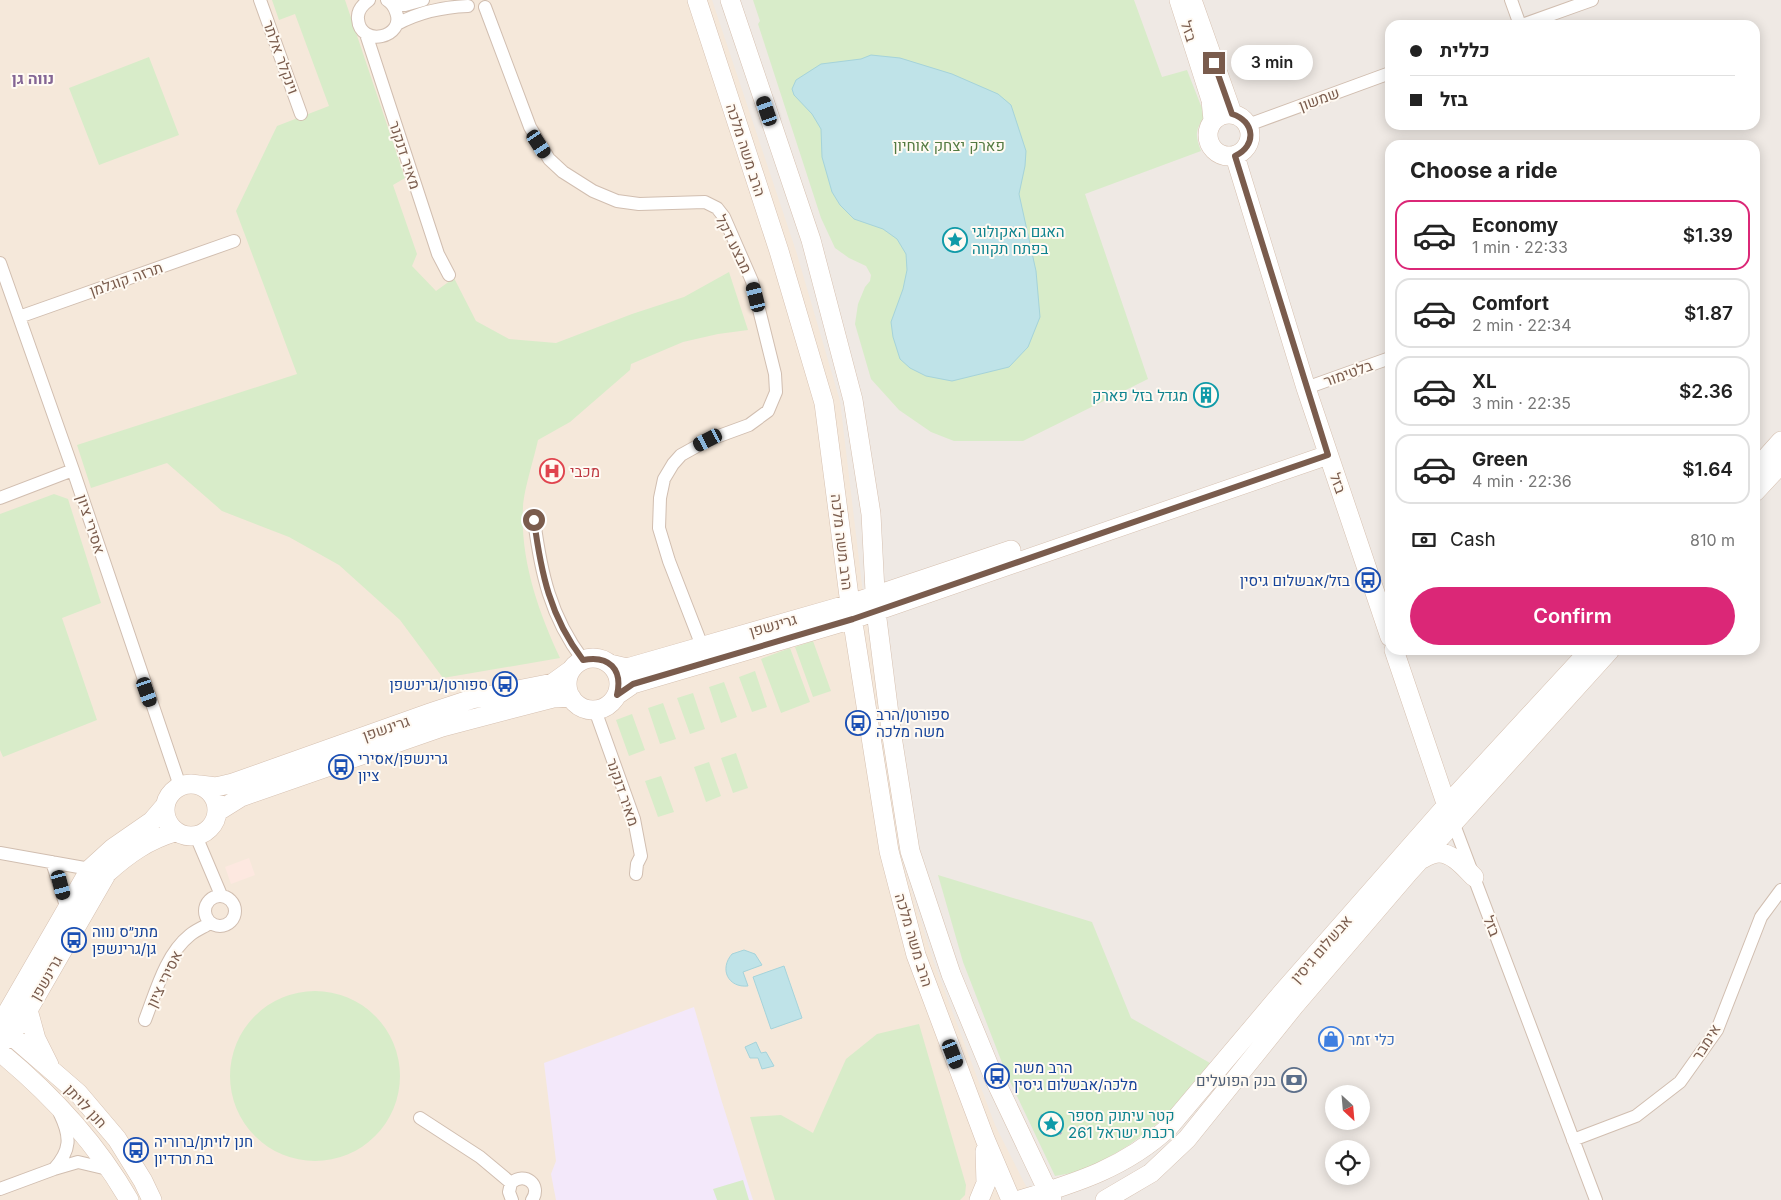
<!DOCTYPE html>
<meta charset="utf-8">
<style>
:root{--surface:#fff;--page:#f6f6f6;--text:#222;--muted:#767676;--line:#e0e0e0;--accent:#db2777}
body{margin:0;font-family:Inter,Heebo,sans-serif;background:var(--page);color:var(--text);height:100vh;display:flex;flex-direction:column;font-size:19px;white-space:nowrap}
*{box-sizing:border-box;margin:0}
p{font-size:16px;color:var(--muted)}
.icon{flex:none;width:28px;height:28px;fill:none;stroke:currentColor;stroke-width:2;stroke-linecap:round;stroke-linejoin:round}
.map{position:relative;flex:1;overflow:hidden}
.panel{position:absolute;left:1385px;top:140px;width:375px;height:515px;display:flex;flex-direction:column;background:var(--surface);border-radius:15px;box-shadow:0 2px 12px #0003}
.panel>*{flex:none}
.banner{position:absolute;left:1385px;top:20px;width:375px;height:110px;border-radius:15px;box-shadow:0 2px 12px #0003;display:grid;align-content:center;height:110px;padding:0 25px;background:var(--surface)}
.needle{width:32px;rotate:154deg}
.fabs{position:absolute;left:1325px;top:1085px;display:grid;gap:10px}
.fabs a{display:grid;place-items:center;width:45px;height:45px;border-radius:50%;background:var(--surface);box-shadow:0 2px 12px #0003;font-size:25px}
.end{position:absolute;width:22px;height:22px;margin:-11px;border:6px solid #7a5c4d;background:#fff;box-shadow:0 0 0 2px #fff}
.from{border-radius:50%}
.bubble{position:absolute;height:35px;border-radius:18px;background:var(--surface);box-shadow:0 2px 12px #0003;font-size:16px;font-weight:600;line-height:35px;text-align:center}
.car{position:absolute;width:15px;height:30px;margin:-15px -8px;border-radius:6px;box-shadow:0 0 4px 1px #0007;background:linear-gradient(#222 24%,#8ab4d8 0 40%,#222 0 76%,#8ab4d8 0 86%,#222 0)}
.banner b{display:flex;align-items:center;gap:18px;height:48px;font-size:19px}
.banner b+b{border-top:1px solid var(--line)}
.banner i{width:12px;height:12px;background:var(--text)}
ul{padding:0;list-style:none}
li{display:flex;align-items:center;gap:15px;height:70px;margin:0 10px 8px;padding:0 15px;border:2px solid var(--line);border-radius:15px}
li div{flex:1}
li b{display:block;font-size:19px}
li em{font-style:normal;font-weight:600}
li.on{border-color:var(--accent)}
li>.icon{width:45px;height:45px;stroke-width:1.5}
h2{padding:0 25px;font-size:22px;line-height:60px}
.pay{display:flex;align-items:center;gap:12px;height:55px;padding:0 25px;font-size:19px}
.pay p{margin-inline-start:auto}
.primary-button{display:flex;gap:10px;margin-top:auto;padding:10px 25px}
.primary-button a{flex:1;height:58px;border-radius:30px;background:var(--accent);color:#fff;font-size:20px;font-weight:600;line-height:58px;text-align:center}
.map>svg:first-child{display:block}
.residential{fill:#f5e8da;fill-rule:evenodd}
.commercial{fill:#fde8e0}
.industrial{fill:#efe9e4;fill-rule:evenodd}
.education{fill:#f3e8fa}
.green{fill:#d8ecc9}
.water{fill:#bfe3e8;stroke:#a5d3da}
.lines{fill:none;stroke-linecap:round;stroke-linejoin:round}
.street-casing{stroke:#d1beb0;stroke-width:14}
.secondary-casing{stroke:#d6c0b0;stroke-width:20}
.street{stroke:#fff;stroke-width:12}
.secondary{stroke:#fff;stroke-width:19}
.rail{stroke:#b9a8c9;stroke-width:3;stroke-dasharray:8 5;stroke-linecap:butt}
.route{stroke:#7a5c4d;stroke-width:6}
.labels{text-anchor:middle;dominant-baseline:central;stroke-width:4;stroke-linejoin:round;paint-order:stroke}
.street-label{font-size:15px;fill:#7a5c4d;stroke:#fffaf3}
.park-label{font-size:15px;fill:#537a41;stroke:#fffaf3}
.culture-label{font-size:15px;fill:#0d838f;stroke:#fffaf3;text-anchor:start}
.health-label{font-size:15px;fill:#be3a42;stroke:#fffaf3;text-anchor:start}
.transit-label{font-size:15px;fill:#164399;stroke:#fffaf3;text-anchor:start}
.shop-label{font-size:15px;fill:#366cbe;stroke:#fffaf3;text-anchor:start}
.service-label{font-size:15px;fill:#4e5e75;stroke:#fffaf3;text-anchor:end}
.neighbourhood-label{font-size:16px;font-weight:bold;fill:#846695;stroke:#fffaf3}
</style>
<div class="map">
<svg width="1781" height="1200" viewBox="0 0 1781 1200">
<rect width="100%" height="100%" fill="#fdf6ec"/>
<path class="residential" d="M 0,0 L 1781,0 L 1781,1200 L 0,1200 ZM 1390,25 L 1755,25 L 1755,125 L 1390,125 ZM 1390,145 L 1755,145 L 1755,650 L 1390,650 ZM 1334,1094 L 1361,1094 L 1361,1121 L 1334,1121 ZM 1334,1149 L 1361,1149 L 1361,1176 L 1334,1176 Z"/>
<path class="commercial" d="M 249,858 L 255,875 L 231,884 L 225,867 Z"/>
<path class="industrial" d="M 712,0 L 1781,0 L 1781,1200 L 1033,1200 L 995,1125 L 933,960 L 900,853 L 865,610 L 840,401 L 796,251 ZM 1390,25 L 1755,25 L 1755,125 L 1390,125 ZM 1390,145 L 1755,145 L 1755,650 L 1390,650 ZM 1334,1094 L 1361,1094 L 1361,1121 L 1334,1121 ZM 1334,1149 L 1361,1149 L 1361,1176 L 1334,1176 Z"/>
<path class="education" d="M 694,1007 L 721,1099 L 753,1200 L 556,1200 L 551,1174 L 556,1161 L 544,1063 Z"/>
<path class="green" d="M 272,0 L 345,0 L 405,178 L 393,185 L 417,254 L 412,266 L 436,291 L 454,278 L 476,321 L 509,339 L 556,343 L 632,314 L 684,297 L 729,272 L 748,330 L 718,334 L 683,342 L 631,364 L 630,370 L 570,422 L 538,440 C 534,459 524,489 523,507 C 520,559 538,611 560,658 L 443,678 L 400,620 L 339,565 L 289,537 L 222,511 L 167,463 L 91,488 L 77,445 L 297,374 L 236,211 L 277,126 L 329,106 L 295,14 L 279,20 Z
M 753,0 L 1134,0 L 1162,77 L 1187,70 L 1205,116 C 1195,130 1195,135 1201,151 L 1085,194 L 1148,379 L 1023,441 L 954,441 L 931,432 L 899,410 L 871,379 L 855,324 L 858,304 L 865,287 L 870,281 L 871,275 L 866,266 L 849,258 L 835,248 L 821,218 L 758,24 L 760,21 Z
M 149,57 L 179,135 L 99,165 L 69,88 Z
M 54,494 L 68,499 L 101,603 L 62,618 L 97,720 L 3,757 L 0,750 L 0,514 Z
M 813,641 L 831,691 L 813,697 L 795,647 Z
M 790,648 L 810,702 L 781,713 L 761,659 Z
M 755,671 L 767,707 L 752,712 L 739,677 Z
M 724,682 L 737,717 L 721,723 L 709,687 Z
M 693,693 L 705,729 L 690,734 L 677,698 Z
M 663,703 L 676,739 L 660,744 L 648,708 Z
M 632,714 L 645,750 L 629,756 L 616,720 Z
M 736,753 L 748,788 L 733,793 L 721,758 Z
M 709,762 L 721,796 L 706,802 L 694,767 Z
M 661,776 L 674,812 L 658,817 L 645,781 Z
M 938,875 L 1092,922 L 1131,1018 L 1210,1063 L 1162,1120 L 1129,1145 L 1088,1170 L 1055,1176 L 1006,1073 L 963,962 Z
M230 1076a85 85 0 1 1 170 0a85 85 0 1 1-170 0Z
M 919,1024 L 966,1185 L 965,1195 L 960,1200 L 775,1200 L 750,1117 L 781,1115 L 813,1133 L 846,1059 L 877,1034 Z
M 743,1180 L 749,1200 L 717,1200 L 713,1189 Z"/>
<path class="water" d="M 871,55 L 900,58 L 952,74 L 998,94 L 1011,105 L 1026,151 L 1025,166 L 1019,194 L 1036,271 L 1040,317 L 1028,347 L 1009,367 L 952,381 L 926,376 L 910,368 L 900,359 L 893,337 L 891,322 L 903,289 L 907,270 L 906,254 L 897,239 L 883,229 L 854,219 L 840,205 L 832,192 L 822,157 L 821,129 L 812,114 L 794,95 L 792,89 L 796,80 L 821,64 L 861,59 Z
M 744,950 L 755,954 L 762,965 L 743,972 L 748,986 C 728,988 719,969 732,954 Z
M 784,966 L 802,1018 L 771,1029 L 753,977 Z
M 756,1042 L 761,1053 L 766,1052 L 774,1066 L 762,1069 L 758,1058 L 750,1058 L 745,1047 Z"/>
<g class="lines">
<defs>
<path id="street" d="M 260,0 L 301,114
M 369,0 C 362,5 357,11 358,19 C 360,48 406,38 396,12 C 394,6 392,3 387,0
M 1511,0 L 1520,25
M 394,5 L 405,5 L 423,0
M 485,7 L 530,127 L 549,159 L 563,172 L 593,191 L 617,201 L 639,204 L 705,202 L 717,208 L 724,217 L 752,281 L 775,374 L 776,392 L 768,411 L 749,425 L 708,440 L 681,455 L 673,464 L 664,479 L 660,498 L 659,528 L 669,561 L 702,646
M 397,24 C 419,12 443,7 468,6
M 1522,25 L 1592,0
M 366,34 L 438,254 L 449,275
M 1248,125 L 1390,73
M 0,263 L 73,470 L 180,786
M 19,317 L 234,241
M 1306,388 L 1390,358
M 0,498 L 73,470
M 534,520 C 541,573 550,616 583,660
M 595,710 L 634,819 L 641,856 L 637,864 L 636,874
M 1453,822 L 1596,1200
M 196,836 L 221,895
M 0,853 L 90,869
M 52,862 L 67,909
M205 911a15 15 0 1 1 30 0a15 15 0 1 1-30 0Z
M 145,1020 C 156,992 165,955 190,935 C 196,930 204,927 210,923
M 420,1118 L 480,1157 L 511,1183
M 1573,1140 L 1636,1116 L 1680,1082 L 1717,1030 L 1761,917 L 1781,890
M 54,1169 C 71,1150 71,1137 60,1114
M 0,1189 L 54,1169 L 78,1162 L 112,1170
M 512,1200 L 509,1192 L 511,1183 C 525,1171 542,1185 532,1200"/>
<path id="secondary" d="M 697,0 L 779,251 L 824,403 L 850,604 L 889,851 L 916,955 L 985,1139 L 1011,1200
M 730,0 L 811,240 L 853,400 L 871,514 L 876,611 L 891,730 L 910,851 L 951,974 L 994,1078 L 1052,1200
M 1179,0 L 1211,100 L 1213,120
M 1192,0 L 1232,113
M1208 135a21 21 0 1 1 42 0a21 21 0 1 1-42 0Z
M 1235,156 L 1306,388 L 1390,637
M 1755,470 L 1781,441
M 1755,492 L 1781,464
M 1394,650 L 1450,815
M567 684a26 26 0 1 1 52 0a26 26 0 1 1-52 0Z
M 610,664 L 627,668 L 850,604 L 1011,550
M 617,695 L 633,684 L 853,619 L 1328,455
M165 810a26 26 0 1 1 52 0a26 26 0 1 1-52 0Z
M 200,785 L 216,787 L 233,783 L 430,713 L 472,699 L 553,683 L 571,670
M 217,812 L 241,797 L 442,727 L 553,698 L 571,697
M 1420,860 C 1426,857 1432,853 1439,853 C 1453,853 1465,868 1474,877
M 28,1010 L 36,1039 L 49,1065
M 0,1025 L 90,869 L 113,848 L 152,821 L 164,807
M 1,1029 L 11,1035 L 78,1093 L 117,1139 L 143,1181 L 152,1200
M 0,1044 L 11,1035 L 28,1010 L 107,873 C 128,854 148,840 175,832
M 0,1052 C 52,1095 96,1142 129,1200
M 979,1200 L 986,1183 L 985,1151
M 1020,1200 C 1075,1183 1125,1168 1168,1128 L 1282,993 L 1447,805 L 1590,650
M 1105,1200 L 1151,1173 L 1187,1139 L 1295,1005 L 1409,872 L 1610,650"/>
</defs>
<use href="#street" class="street-casing"/>
<use href="#secondary" class="secondary-casing"/>
<use href="#street" class="street"/>
<use href="#secondary" class="secondary"/>
<path class="rail" d="M 1041,1115 L 1061,1134"/>
</g>
<g class="lines">
<path class="route" d="M 534,520 C 541,573 550,617 583,660 C 609,655 623,669 617,695 L 633,684 L 853,619 L 1328,455 L 1235,156 C 1257,146 1255,121 1232,114 L 1214,63"/>
</g>
<defs>
<symbol id="sight-ring" viewBox="-11 -11 22 22"><circle r="9.5" fill="#fffaf3" stroke="#0f9aa8" stroke-width="1.5"/><path d="M0-6L1.8-2.2L6-1.7L2.9 1.2L3.7 5.4L0 3.3L-3.7 5.4L-2.9 1.2L-6-1.7L-1.8-2.2Z" fill="#0f9aa8"/></symbol>
<symbol id="building-ring" viewBox="-11 -11 22 22"><circle r="9.5" fill="#fffaf3" stroke="#0f9aa8" stroke-width="1.5"/><path d="M-4-6H4V6H1V3H-1V6H-4ZM-2.5-4.3h1.7v1.8h-1.7ZM.8-4.3h1.7v1.8H.8ZM-2.5-1h1.7V.8h-1.7ZM.8-1h1.7V.8H.8Z" fill="#0f9aa8"/></symbol>
<symbol id="hospital-ring" viewBox="-11 -11 22 22"><circle r="9.5" fill="#fffaf3" stroke="#e0444e" stroke-width="1.5"/><path d="M-5-5h3v3.5h4V-5h3V5h-3V1.5h-4V5h-3Z" fill="#e0444e"/></symbol>
<symbol id="bus-ring" viewBox="-11 -11 22 22"><circle r="9.5" fill="#fffaf3" stroke="#1a4fb4" stroke-width="1.5"/><path d="M-5-6H5V4H4V6H2V4H-2V6H-4V4H-5ZM-3.5-4V0h7V-4ZM-3.5 1.2v1.5H-2V1.2ZM2 1.2v1.5H3.5V1.2Z" fill="#1a4fb4"/></symbol>
<symbol id="shop-ring" viewBox="-11 -11 22 22"><circle r="9.5" fill="#fffaf3" stroke="#3f7fe0" stroke-width="1.5"/><path d="M-5-2.5h2.3a2.7 3.5 0 0 1 5.4 0H5L5.5 6h-11ZM-1.5-2.5h3a1.5 2.3 0 0 0-3 0Z" fill="#3f7fe0"/></symbol>
<symbol id="bank-ring" viewBox="-11 -11 22 22"><circle r="9.5" fill="#fffaf3" stroke="#5c6f8a" stroke-width="1.5"/><path d="M-6-4H6V4H-6ZM0-2.3a2.3 2.3 0 1 0 0 4.6a2.3 2.3 0 1 0 0-4.6Z" fill="#5c6f8a"/></symbol>
</defs>
<g fill-rule="evenodd">
<use href="#sight-ring" x="941" y="226" width="28" height="28"/>
<use href="#building-ring" x="1192" y="381" width="28" height="28"/>
<use href="#hospital-ring" x="538" y="457" width="28" height="28"/>
<use href="#bus-ring" x="1354" y="566" width="28" height="28"/>
<use href="#bus-ring" x="491" y="670" width="28" height="28"/>
<use href="#bus-ring" x="844" y="709" width="28" height="28"/>
<use href="#bus-ring" x="327" y="753" width="28" height="28"/>
<use href="#bus-ring" x="60" y="926" width="28" height="28"/>
<use href="#shop-ring" x="1317" y="1025" width="28" height="28"/>
<use href="#bus-ring" x="983" y="1062" width="28" height="28"/>
<use href="#bank-ring" x="1280" y="1066" width="28" height="28"/>
<use href="#sight-ring" x="1037" y="1110" width="28" height="28"/>
<use href="#bus-ring" x="122" y="1136" width="28" height="28"/>
</g>
<g class="labels">
<g class="street-label">
<text transform="translate(1189 31) rotate(72)">בזל</text>
<text transform="translate(281 57) rotate(70)">וינקלר אלתר</text>
<text transform="translate(1319 99) rotate(-20)">שמשון</text>
<text transform="translate(746 150) rotate(72)">הרב משה מלכה</text>
<text transform="translate(405 155) rotate(72)">מאיר דנקנר</text>
<text transform="translate(734 244) rotate(64)">מבצע דקל</text>
<text transform="translate(126 279) rotate(-19)">תרזה קוגלמן</text>
<text transform="translate(1348 373) rotate(-20)">בלטימור</text>
<text transform="translate(1338 483) rotate(71)">בזל</text>
<text transform="translate(91 524) rotate(72)">אסירי ציון</text>
<text transform="translate(842 542) rotate(83)">הרב משה מלכה</text>
<text transform="translate(773 625) rotate(-16)">גרינשפן</text>
<text transform="translate(386 728) rotate(-19)">גרינשפן</text>
<text transform="translate(623 792) rotate(71)">מאיר דנקנר</text>
<text transform="translate(1492 926) rotate(69)">בזל</text>
<text transform="translate(914 940) rotate(73)">הרב משה מלכה</text>
<text transform="translate(1321 949) rotate(-49)">אבשלום גיסין</text>
<text transform="translate(46 978) rotate(-60)">גרינשפן</text>
<text transform="translate(164 979) rotate(-64)">אסירי ציון</text>
<text transform="translate(1706 1042) rotate(-58)">אימבר</text>
<text transform="translate(86 1106) rotate(47)">חנן לויתן</text>
</g>
<g class="park-label">
<text x="949" y="145">פארק יצחק אוחיון</text>
</g>
<g class="culture-label">
<text x="972" y="231">האגם האקולוגי<tspan x="972" dy="17">בפתח תקווה</tspan></text>
<text x="1188" y="395" text-anchor="end">מגדל בזל פארק</text>
<text x="1068" y="1115">קטר עיתוק מספר<tspan x="1068" dy="17">261 רכבת ישראל</tspan></text>
</g>
<g class="health-label">
<text x="570" y="471">מכבי</text>
</g>
<g class="transit-label">
<text x="1350" y="580" text-anchor="end">בזל/אבשלום גיסין</text>
<text x="488" y="684" text-anchor="end">ספורטן/גרינשפן</text>
<text x="876" y="714">ספורטן/הרב<tspan x="876" dy="17">משה מלכה</tspan></text>
<text x="358" y="758">גרינשפן/אסירי<tspan x="358" dy="17">ציון</tspan></text>
<text x="92" y="931">מתנ״ס נווה<tspan x="92" dy="17">גן/גרינשפן</tspan></text>
<text x="1014" y="1067">הרב משה<tspan x="1014" dy="17">מלכה/אבשלום גיסין</tspan></text>
<text x="154" y="1141">חנן לויתן/ברוריה<tspan x="154" dy="17">בת תרדיון</tspan></text>
</g>
<g class="shop-label">
<text x="1348" y="1039">כלי זמר</text>
</g>
<g class="service-label">
<text x="1276" y="1080">בנק הפועלים</text>
</g>
<g class="neighbourhood-label">
<text x="33" y="78">נווה גן</text>
</g>
</g>
</svg>
<div class="fabs">
<a><svg class="needle" viewBox="-14 -14 28 28"><path d="M0-13l5 13h-10z" fill="#e53935"/><path d="M0 13l5-13h-10z" fill="#767676"/></svg></a>
<a><svg class="icon" aria-label="locate" viewBox="0 0 24 24"><circle cx="12" cy="12" r="6"/><path d="M12 2v4M12 18v4M2 12h4M18 12h4"/></svg></a>
</div>
<i class="end from" style="left:534px;top:520px"></i>
<i class="end" style="left:1214px;top:63px"></i>
<div class="bubble" style="left:1231px;top:45px;width:82px">3 min</div>
<i class="car" style="left:767px;top:111px;rotate:341deg"></i>
<i class="car" style="left:539px;top:144px;rotate:147deg"></i>
<i class="car" style="left:756px;top:297px;rotate:346deg"></i>
<i class="car" style="left:708px;top:440px;rotate:243deg"></i>
<i class="car" style="left:147px;top:692px;rotate:161deg"></i>
<i class="car" style="left:61px;top:885px;rotate:165deg"></i>
<i class="car" style="left:953px;top:1054px;rotate:159deg"></i>
<div class="banner">
<b><i class="from"></i>כללית</b>
<b><i></i>בזל</b>
</div>
<section class="panel">
<h2>Choose a ride</h2>
<ul>
<li class="on"><svg class="icon" aria-label="car" viewBox="0 0 24 24"><path d="M5 17H2v-5l4-1 3-4h7l3 4 3 1v5h-3M9 17h6M6 11h13"/><circle cx="7" cy="17" r="2"/><circle cx="17" cy="17" r="2"/></svg><div><b>Economy</b><p>1 min · 22:33</p></div><em>$1.39</em></li>
<li><svg class="icon" aria-label="car" viewBox="0 0 24 24"><path d="M5 17H2v-5l4-1 3-4h7l3 4 3 1v5h-3M9 17h6M6 11h13"/><circle cx="7" cy="17" r="2"/><circle cx="17" cy="17" r="2"/></svg><div><b>Comfort</b><p>2 min · 22:34</p></div><em>$1.87</em></li>
<li><svg class="icon" aria-label="car" viewBox="0 0 24 24"><path d="M5 17H2v-5l4-1 3-4h7l3 4 3 1v5h-3M9 17h6M6 11h13"/><circle cx="7" cy="17" r="2"/><circle cx="17" cy="17" r="2"/></svg><div><b>XL</b><p>3 min · 22:35</p></div><em>$2.36</em></li>
<li><svg class="icon" aria-label="car" viewBox="0 0 24 24"><path d="M5 17H2v-5l4-1 3-4h7l3 4 3 1v5h-3M9 17h6M6 11h13"/><circle cx="7" cy="17" r="2"/><circle cx="17" cy="17" r="2"/></svg><div><b>Green</b><p>4 min · 22:36</p></div><em>$1.64</em></li>
</ul>
<div class="pay"><svg class="icon" aria-label="cash" viewBox="0 0 24 24"><path d="M3 7h18v10H3z"/><circle cx="12" cy="12" r="2"/></svg>Cash<p>810 m</p></div>
<div class="primary-button"><a>Confirm</a></div>
</section>
</div>
